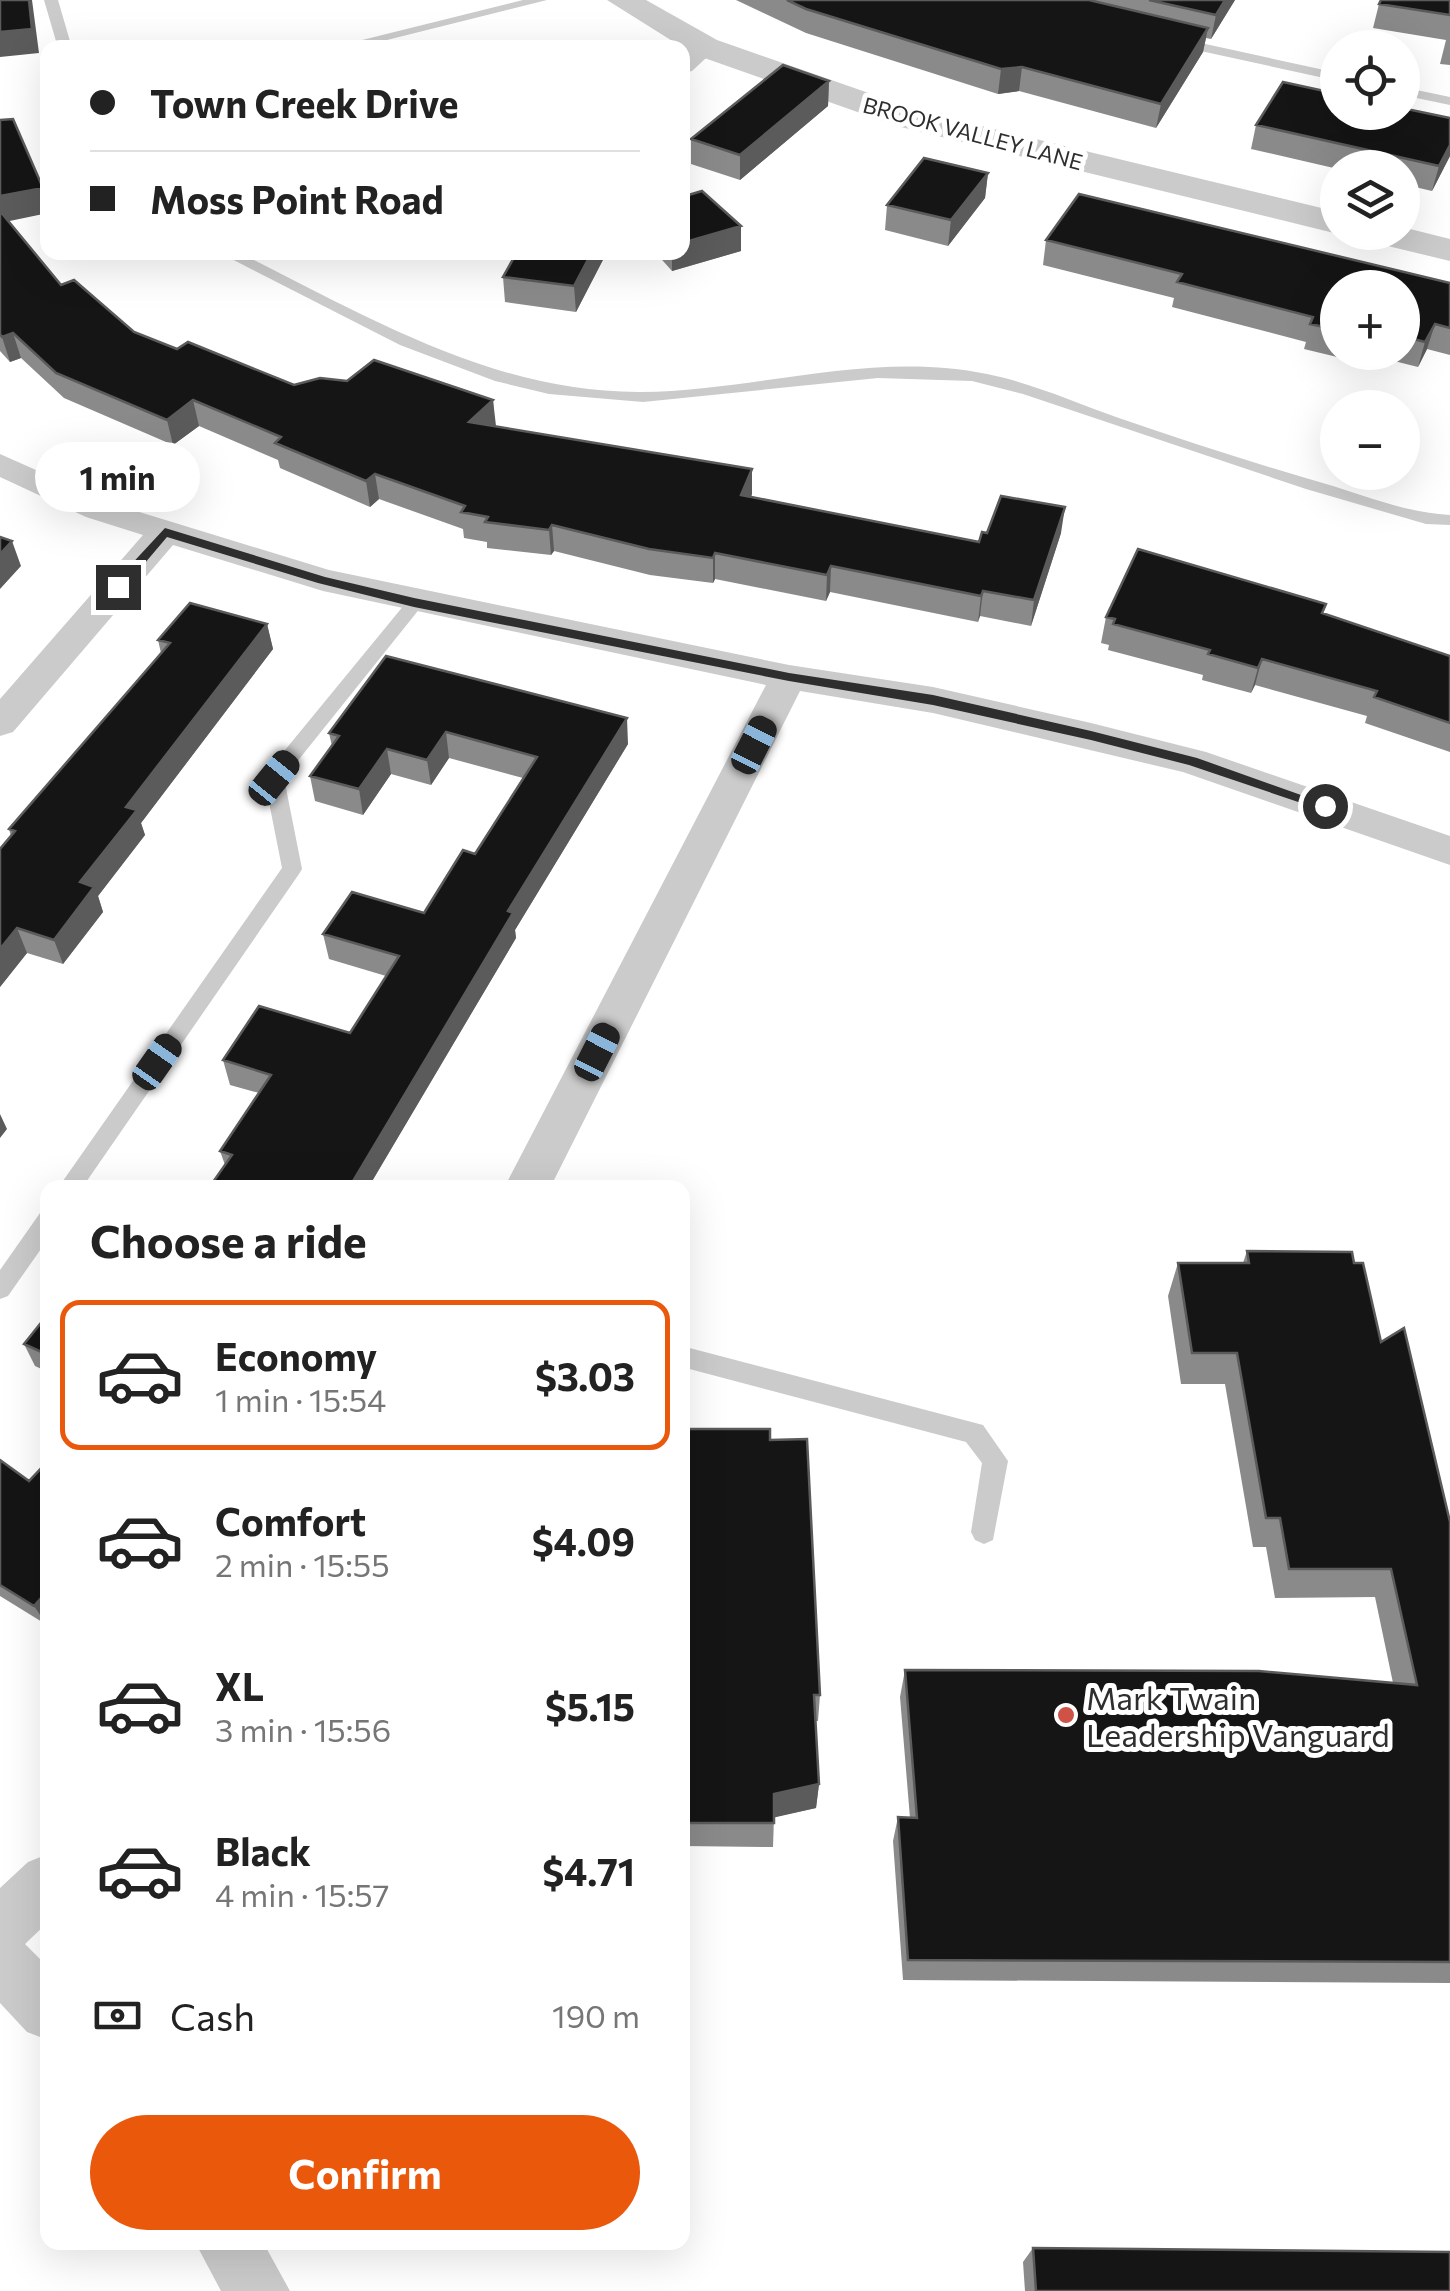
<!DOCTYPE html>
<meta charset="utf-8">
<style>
:root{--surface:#fff;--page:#f6f6f6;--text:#222;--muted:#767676;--line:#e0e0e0;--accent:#ea580c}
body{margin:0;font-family:Commissioner,sans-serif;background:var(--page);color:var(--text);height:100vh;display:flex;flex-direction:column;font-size:38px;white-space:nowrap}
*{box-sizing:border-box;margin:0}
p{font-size:32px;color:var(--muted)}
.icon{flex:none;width:55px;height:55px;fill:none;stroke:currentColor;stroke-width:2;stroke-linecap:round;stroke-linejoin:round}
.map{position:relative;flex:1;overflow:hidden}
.details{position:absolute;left:40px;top:1180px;width:650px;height:1070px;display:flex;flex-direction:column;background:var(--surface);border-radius:20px;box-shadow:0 10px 40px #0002}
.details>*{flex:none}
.top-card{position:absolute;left:40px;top:40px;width:650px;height:220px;border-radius:20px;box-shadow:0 10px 40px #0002;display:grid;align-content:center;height:220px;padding:0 50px;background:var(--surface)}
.fabs{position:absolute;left:1320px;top:30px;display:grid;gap:20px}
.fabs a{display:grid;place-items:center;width:100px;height:100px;border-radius:50%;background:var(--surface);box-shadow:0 10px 40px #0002;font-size:50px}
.end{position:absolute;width:45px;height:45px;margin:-22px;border:12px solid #2e2e2e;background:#fff;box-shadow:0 0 0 5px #fff}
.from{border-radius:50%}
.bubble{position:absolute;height:70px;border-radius:35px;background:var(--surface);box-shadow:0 10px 40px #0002;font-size:32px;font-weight:700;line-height:70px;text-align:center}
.car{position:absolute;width:30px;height:60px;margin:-30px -15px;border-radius:12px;box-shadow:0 0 8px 2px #0007;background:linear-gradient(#222 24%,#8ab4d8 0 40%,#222 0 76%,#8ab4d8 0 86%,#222 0)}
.top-card b{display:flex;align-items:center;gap:35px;height:95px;font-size:38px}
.top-card b+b{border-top:2px solid var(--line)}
.top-card i{width:25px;height:25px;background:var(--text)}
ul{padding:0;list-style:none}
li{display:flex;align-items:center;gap:30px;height:150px;margin:0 20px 15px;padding:0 30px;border:5px solid transparent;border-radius:20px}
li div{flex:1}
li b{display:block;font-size:38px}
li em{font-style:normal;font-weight:700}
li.on{border-color:var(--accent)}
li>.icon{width:90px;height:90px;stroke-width:1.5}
h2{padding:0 50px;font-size:45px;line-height:120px}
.pay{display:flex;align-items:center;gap:25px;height:110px;padding:0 50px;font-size:38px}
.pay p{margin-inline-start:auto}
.action{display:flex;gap:20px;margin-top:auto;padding:20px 50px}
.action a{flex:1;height:115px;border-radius:60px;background:var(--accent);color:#fff;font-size:40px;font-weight:700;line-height:115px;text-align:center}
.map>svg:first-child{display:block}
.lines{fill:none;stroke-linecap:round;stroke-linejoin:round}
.service{fill:#cbcbcb;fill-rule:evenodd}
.minor{fill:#cbcbcb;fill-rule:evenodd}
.tertiary{fill:#cbcbcb;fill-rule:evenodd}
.wall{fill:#8a8a8a;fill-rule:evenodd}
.shaded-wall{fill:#5b5b5b}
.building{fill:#151515;stroke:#5b5b5b;stroke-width:2.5}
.route{fill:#2e2e2e}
.poi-dot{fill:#cf5246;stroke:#fff;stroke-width:4}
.labels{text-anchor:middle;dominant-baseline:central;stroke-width:10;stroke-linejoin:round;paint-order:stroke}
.far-street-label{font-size:22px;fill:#2e2e2e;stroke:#fff}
.near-poi-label{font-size:32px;fill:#2e2e2e;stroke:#fff;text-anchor:start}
</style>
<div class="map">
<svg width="1450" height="2291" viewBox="0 0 1450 2291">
<rect width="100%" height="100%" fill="#fff"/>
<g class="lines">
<path class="service" d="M 44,0 L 58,0 L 72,48 L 58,48 Z
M 523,0 L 547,0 L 355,48 L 330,48 Z
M 1178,38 L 1338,73 L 1338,81 L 1173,45 L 1173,39 Z
M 1402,87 L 1450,97 L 1450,105 L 1402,95 Z
M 218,252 L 238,252 C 366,316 494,393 641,392 C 756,391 872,350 987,374 C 1032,383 1074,402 1116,417 C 1188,442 1260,465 1333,486 C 1371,498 1410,513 1450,515 L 1450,525 L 1426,524 L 1306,489 L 1023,394 L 972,381 L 878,378 L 643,402 L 549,394 L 495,381 L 400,345 Z
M 415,597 L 421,599 L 421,607 L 284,778 L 302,869 L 299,874 L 82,1188 L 58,1188 L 282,868 L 264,777 L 267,772 L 409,599 Z
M 48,1211 L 48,1239 L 8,1296 L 0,1299 L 0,1270 L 40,1213 Z
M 682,1346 L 983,1425 L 1008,1461 L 993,1540 L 984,1544 L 975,1540 L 971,1532 L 982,1463 L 966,1442 L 682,1367 Z"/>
<path class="minor" d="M 705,39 L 718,47 L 692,71 L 682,73 L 682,51 Z
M 0,454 L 110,503 L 329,570 L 789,665 L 933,687 L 1091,723 L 1206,752 L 1450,836 L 1450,865 L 1183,772 L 933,713 L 800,691 L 550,1188 L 504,1188 L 766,685 L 323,591 L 173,545 L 13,732 L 0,736 L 0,699 L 143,535 L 86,517 L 0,477 Z
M 48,1854 L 48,1922 L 25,1944 L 48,1967 L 48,2040 L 27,2032 L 0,2003 L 0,1888 L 28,1862 Z
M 195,2242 L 263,2242 L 290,2291 L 221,2291 Z"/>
<path class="tertiary" d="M 607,0 L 646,0 L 717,40 L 920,111 L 1338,212 L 1338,232 L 1344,232 L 1338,234 L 897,126 L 693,54 Z
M 1402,227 L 1450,239 L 1450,261 L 1363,240 L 1358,232 L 1402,232 Z"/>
</g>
<path class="wall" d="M 736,0 L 1235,0 L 1211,39 L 1206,38 L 1203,52 L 1156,128 L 1019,91 L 998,94 L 806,33 Z
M 1450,0 L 1450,65 L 1440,64 L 1446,40 L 1373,28 L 1379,4 Z
M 829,81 L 828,106 L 740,180 L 691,164 L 691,139 Z
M 0,120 L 8,221 L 61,285 L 134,332 L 177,349 L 294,385 L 493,400 L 495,427 L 752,494 L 751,497 L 979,542 L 987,533 L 1061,533 L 1031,626 L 980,616 L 978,622 L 830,592 L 826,601 L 715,579 L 713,583 L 650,575 L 554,551 L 551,555 L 487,548 L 487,542 L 464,538 L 463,529 L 379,499 L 370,507 L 280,468 L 278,460 L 199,426 L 173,445 L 64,398 L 21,358 L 10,362 L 0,351 Z
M 1256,125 L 1450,156 L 1432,191 L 1402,184 L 1402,168 L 1338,168 L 1338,169 L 1251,149 Z
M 988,173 L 985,198 L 948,246 L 885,230 L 887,205 Z
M 1046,240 L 1450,283 L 1450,355 L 1427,349 L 1418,367 L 1366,354 L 1362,363 L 1304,349 L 1306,342 L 1172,307 L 1174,298 L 1043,265 ZM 1338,288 L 1402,288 L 1402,352 L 1338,352 Z
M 741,251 L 672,271 L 655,252 L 682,252 Z
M 517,252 L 607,252 L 576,312 L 505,302 L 503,277 Z
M 1326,604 L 1323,614 L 1450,656 L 1450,752 L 1365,723 L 1367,716 L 1255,685 L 1251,693 L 1202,680 L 1203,675 L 1108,650 L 1109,645 L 1101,643 L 1106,617 Z
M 267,624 L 273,649 L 141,823 L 145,835 L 98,896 L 103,912 L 63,964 L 27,953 L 0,987 L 11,836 L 9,829 L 161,653 L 158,640 Z
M 386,656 L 628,744 L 515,930 L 516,938 L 368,1188 L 215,1188 L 213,1182 L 225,1165 L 220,1151 L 259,1093 L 230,1085 L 223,1060 L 350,1033 L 386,976 L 329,959 L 323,934 L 424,913 L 475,854 L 523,778 L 449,758 L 431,785 L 391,774 L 363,815 L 315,801 L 310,776 L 332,746 L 329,733 Z
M 1247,1251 L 1354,1263 L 1381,1342 L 1450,1522 L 1450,1983 L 903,1980 L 893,1841 L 898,1817 L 910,1818 L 900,1697 L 905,1670 L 1393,1683 L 1375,1597 L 1275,1598 L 1266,1547 L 1253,1547 L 1225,1384 L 1181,1384 L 1168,1296 L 1178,1263 L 1243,1263 Z
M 48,1314 L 48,1372 L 35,1366 L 24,1344 Z
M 682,1429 L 770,1440 L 820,1695 L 818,1721 L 815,1721 L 819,1784 L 816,1808 L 774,1817 L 773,1847 L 682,1846 Z
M 0,1460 L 47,1625 L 0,1596 Z
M 1033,2248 L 1450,2291 L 1025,2291 L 1023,2262 Z"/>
<path class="shaded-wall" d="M 29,0 L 32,0 L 39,53 L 0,57 L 0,32 Z
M 1225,0 L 1235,0 L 1211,39 L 1216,15 Z
M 1208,28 L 1203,52 L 1156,128 L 1161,104 Z
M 1022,67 L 1019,91 L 998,94 L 1001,69 Z
M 829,81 L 828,106 L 740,180 L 740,155 Z
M 1450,145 L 1450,156 L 1432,191 L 1439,166 Z
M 988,173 L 985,198 L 948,246 L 951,220 Z
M 43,188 L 48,205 L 48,213 L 0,223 L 0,196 Z
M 741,226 L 741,251 L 672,271 L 672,252 L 682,252 L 682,243 Z
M 592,252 L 607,252 L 576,312 L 574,286 Z
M 1435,324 L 1427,349 L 1418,367 L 1425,342 Z
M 13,333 L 21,358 L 10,362 L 2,337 Z
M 193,400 L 199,426 L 173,445 L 167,420 Z
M 493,400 L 496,426 L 472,448 L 469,422 Z
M 752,469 L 752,494 L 741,520 L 741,495 Z
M 375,474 L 379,499 L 370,507 L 366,481 Z
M 1065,507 L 1061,533 L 1031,626 L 1034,600 Z
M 552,525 L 554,551 L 551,555 L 549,530 Z
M 12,541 L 21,566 L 0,589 L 0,554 Z
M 715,553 L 715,579 L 713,583 L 713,558 Z
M 831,566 L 830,592 L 826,601 L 827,575 Z
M 983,591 L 980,616 L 978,622 L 981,596 Z
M 267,624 L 273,649 L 141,823 L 145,835 L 98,896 L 103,912 L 63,964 L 54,940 L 80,882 L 126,807 Z
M 1262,659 L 1255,685 L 1251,693 L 1258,668 Z
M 627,718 L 628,744 L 515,930 L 516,938 L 368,1188 L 349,1188 L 508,911 Z
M 446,732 L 449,758 L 431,785 L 427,760 Z
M 387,749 L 391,774 L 363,815 L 359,789 Z
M 17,928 L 27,953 L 0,987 L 0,949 Z
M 0,1114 L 7,1129 L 0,1138 Z
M 48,1590 L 48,1624 L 47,1625 L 34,1606 Z
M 819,1784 L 816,1808 L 772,1818 L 774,1794 Z"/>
<path class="building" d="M 0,0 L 29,0 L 32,29 L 0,32 Z
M 787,0 L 1089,0 L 1208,28 L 1161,104 L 1022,67 L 1001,69 L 806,9 Z
M 1149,0 L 1225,0 L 1216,15 Z
M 1381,0 L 1450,0 L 1450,15 L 1379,4 Z
M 783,65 L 829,81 L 740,155 L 691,139 Z
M 1283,82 L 1338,94 L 1338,112 L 1402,112 L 1402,108 L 1450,118 L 1450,145 L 1439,166 L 1256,125 Z
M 13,119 L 43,188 L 0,196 L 0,120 Z
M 924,158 L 988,173 L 951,220 L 887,205 Z
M 702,191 L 741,226 L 682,243 L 682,197 Z
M 1079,194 L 1450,283 L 1450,328 L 1435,324 L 1425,342 L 1402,336 L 1402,288 L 1338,288 L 1338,330 L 1310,324 L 1313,317 L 1177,282 L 1182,274 L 1046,240 Z
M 0,211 L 61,285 L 74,280 L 134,332 L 177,349 L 188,342 L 294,385 L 320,378 L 347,381 L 374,360 L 493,400 L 469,422 L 752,469 L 741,495 L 979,542 L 982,532 L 987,533 L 1001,496 L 1065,507 L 1034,600 L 983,591 L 981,596 L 831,566 L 827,575 L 715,553 L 713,558 L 649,549 L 552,525 L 549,530 L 485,522 L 488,517 L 461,512 L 465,506 L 375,474 L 366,481 L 275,443 L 281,437 L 193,400 L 167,420 L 56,373 L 13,333 L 2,337 L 0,334 Z
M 517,252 L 592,252 L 574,286 L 503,277 Z
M 0,537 L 12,541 L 0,554 Z
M 1138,549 L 1326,604 L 1322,613 L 1450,656 L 1450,723 L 1374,697 L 1377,691 L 1262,659 L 1258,668 L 1208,654 L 1210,650 L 1113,624 L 1115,619 L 1106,617 Z
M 190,603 L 267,624 L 126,807 L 137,810 L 80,882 L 94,887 L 54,940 L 17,928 L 0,949 L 0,849 L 15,831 L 9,829 L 170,643 L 158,640 Z
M 386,656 L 627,718 L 508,911 L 513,913 L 349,1188 L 230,1188 L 213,1182 L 232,1155 L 220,1151 L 271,1075 L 223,1060 L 259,1006 L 350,1033 L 399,956 L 323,934 L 352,892 L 424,913 L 463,850 L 475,854 L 537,757 L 446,732 L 427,760 L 387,749 L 359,789 L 310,776 L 339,736 L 329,733 Z
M 1247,1251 L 1352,1252 L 1354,1263 L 1363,1263 L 1381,1342 L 1404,1328 L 1450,1522 L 1450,1962 L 908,1960 L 898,1817 L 917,1818 L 905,1670 L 1259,1671 L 1417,1685 L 1391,1569 L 1289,1569 L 1280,1518 L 1266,1518 L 1237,1353 L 1192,1353 L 1178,1263 L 1249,1263 Z
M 48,1314 L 48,1355 L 24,1344 Z
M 682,1429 L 770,1429 L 770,1440 L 807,1439 L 820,1695 L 814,1695 L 819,1784 L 774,1794 L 774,1823 L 682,1823 Z
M 0,1460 L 29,1481 L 48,1461 L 48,1590 L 34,1606 L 0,1585 Z
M 1033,2248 L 1450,2252 L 1450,2291 L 1036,2291 Z"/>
<path class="route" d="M 165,528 L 325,577 L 414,598 L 789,673 L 933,695 L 1091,731 L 1197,758 L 1332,806 L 1325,811 L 1189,765 L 1091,740 L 933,705 L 789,681 L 414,607 L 318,583 L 167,537 L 122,590 L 113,590 L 113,584 Z"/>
<circle class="poi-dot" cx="1066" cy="1715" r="10"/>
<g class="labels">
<g class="far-street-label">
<text transform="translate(973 133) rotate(15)">BROOK VALLEY LANE</text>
</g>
<g class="near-poi-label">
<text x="1086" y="1697">Mark Twain<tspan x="1086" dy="37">Leadership Vanguard</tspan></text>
</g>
</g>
</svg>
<div class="fabs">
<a><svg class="icon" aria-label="locate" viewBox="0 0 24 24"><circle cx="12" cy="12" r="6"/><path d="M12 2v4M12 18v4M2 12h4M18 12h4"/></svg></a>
<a><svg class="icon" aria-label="layers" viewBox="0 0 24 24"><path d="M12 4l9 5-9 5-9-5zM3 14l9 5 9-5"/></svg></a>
<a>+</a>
<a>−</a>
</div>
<i class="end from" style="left:1325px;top:806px"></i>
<i class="end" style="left:118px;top:587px"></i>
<div class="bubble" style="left:35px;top:442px;width:165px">1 min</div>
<i class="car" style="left:754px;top:745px;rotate:27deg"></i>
<i class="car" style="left:274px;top:778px;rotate:39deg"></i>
<i class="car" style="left:597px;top:1052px;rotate:27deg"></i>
<i class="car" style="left:157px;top:1062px;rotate:35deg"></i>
<div class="top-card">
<b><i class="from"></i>Town Creek Drive</b>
<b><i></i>Moss Point Road</b>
</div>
<section class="details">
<h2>Choose a ride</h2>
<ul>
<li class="on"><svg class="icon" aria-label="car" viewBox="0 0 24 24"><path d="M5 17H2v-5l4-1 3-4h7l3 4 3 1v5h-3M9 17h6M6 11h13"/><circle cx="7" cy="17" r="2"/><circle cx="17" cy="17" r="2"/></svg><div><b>Economy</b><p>1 min · 15:54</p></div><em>$3.03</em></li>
<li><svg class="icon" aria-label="car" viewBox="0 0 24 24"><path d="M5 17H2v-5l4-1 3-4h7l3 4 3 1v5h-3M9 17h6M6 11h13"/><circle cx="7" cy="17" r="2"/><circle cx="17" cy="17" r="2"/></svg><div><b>Comfort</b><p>2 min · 15:55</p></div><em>$4.09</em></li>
<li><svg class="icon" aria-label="car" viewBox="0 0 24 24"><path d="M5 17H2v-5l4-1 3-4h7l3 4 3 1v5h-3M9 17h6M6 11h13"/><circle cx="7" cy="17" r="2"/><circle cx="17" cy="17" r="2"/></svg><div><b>XL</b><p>3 min · 15:56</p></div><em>$5.15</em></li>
<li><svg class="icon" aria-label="car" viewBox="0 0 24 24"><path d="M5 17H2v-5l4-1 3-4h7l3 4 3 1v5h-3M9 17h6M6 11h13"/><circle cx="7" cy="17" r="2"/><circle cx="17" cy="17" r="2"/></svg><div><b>Black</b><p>4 min · 15:57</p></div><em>$4.71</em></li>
</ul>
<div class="pay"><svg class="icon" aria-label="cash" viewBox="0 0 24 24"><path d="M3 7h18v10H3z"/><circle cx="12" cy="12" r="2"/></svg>Cash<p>190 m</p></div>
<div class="action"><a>Confirm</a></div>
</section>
</div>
